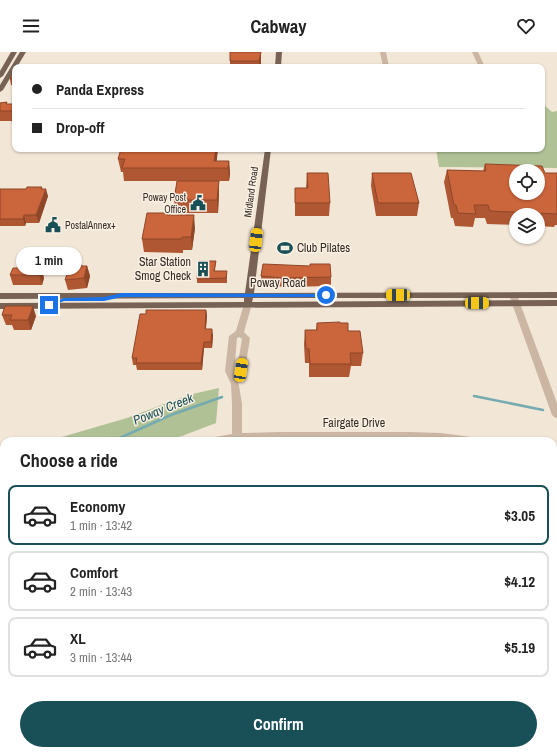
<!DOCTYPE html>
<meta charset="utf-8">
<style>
:root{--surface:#fff;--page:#f2f2f2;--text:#222;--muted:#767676;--line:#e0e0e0;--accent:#195057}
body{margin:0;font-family:"Archivo Narrow",sans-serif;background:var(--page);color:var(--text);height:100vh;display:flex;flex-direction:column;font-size:15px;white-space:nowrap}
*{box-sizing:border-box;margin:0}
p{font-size:13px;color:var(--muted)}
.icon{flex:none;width:22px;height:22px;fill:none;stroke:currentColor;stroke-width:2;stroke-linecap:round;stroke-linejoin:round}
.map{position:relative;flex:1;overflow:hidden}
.panel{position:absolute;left:0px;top:385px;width:557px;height:318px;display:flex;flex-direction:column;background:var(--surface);border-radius:12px 12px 0 0;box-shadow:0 1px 3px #0004}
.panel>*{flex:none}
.guide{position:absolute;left:12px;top:12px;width:533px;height:88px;border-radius:8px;box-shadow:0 1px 3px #0004;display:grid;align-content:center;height:88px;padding:0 20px;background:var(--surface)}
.fabs{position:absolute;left:509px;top:112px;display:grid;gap:8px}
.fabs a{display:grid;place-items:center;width:36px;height:36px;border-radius:50%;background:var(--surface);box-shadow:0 1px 3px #0004;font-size:20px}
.end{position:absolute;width:18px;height:18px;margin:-9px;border:5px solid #1a73e8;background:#fff;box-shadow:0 0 0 2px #fff}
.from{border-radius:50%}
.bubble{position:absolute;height:28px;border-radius:14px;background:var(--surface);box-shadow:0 1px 3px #0004;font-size:13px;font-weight:700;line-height:28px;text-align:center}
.car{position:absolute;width:12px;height:24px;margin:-12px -6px;border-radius:5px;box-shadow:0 0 3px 1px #0007;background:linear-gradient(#f5c518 24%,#345 0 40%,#f5c518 0 76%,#345 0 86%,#f5c518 0)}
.guide b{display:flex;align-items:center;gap:14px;height:38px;font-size:15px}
.guide b+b{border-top:1px solid var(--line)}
.guide i{width:10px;height:10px;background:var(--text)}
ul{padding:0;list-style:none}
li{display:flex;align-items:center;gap:12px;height:60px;margin:0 8px 6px;padding:0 12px;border:2px solid var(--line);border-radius:8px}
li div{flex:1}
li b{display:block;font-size:15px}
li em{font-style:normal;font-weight:700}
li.selected{border-color:var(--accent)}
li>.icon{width:36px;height:36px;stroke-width:1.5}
h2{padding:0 20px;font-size:18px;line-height:48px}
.button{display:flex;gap:8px;margin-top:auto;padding:8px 20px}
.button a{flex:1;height:46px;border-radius:24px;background:var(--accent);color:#fff;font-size:16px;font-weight:700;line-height:46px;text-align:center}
header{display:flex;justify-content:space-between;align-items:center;height:52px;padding:0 20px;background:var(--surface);font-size:18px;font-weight:700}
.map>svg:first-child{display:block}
.green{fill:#b1c196}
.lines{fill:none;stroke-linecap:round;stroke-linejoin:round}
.stream{stroke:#75abb0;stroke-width:2.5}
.minor{fill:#cab6a2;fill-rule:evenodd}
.major{fill:#776255;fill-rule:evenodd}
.wall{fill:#af5733}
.shaded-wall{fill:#8e4729}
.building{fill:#cb653b;stroke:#8e4729;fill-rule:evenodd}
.route{fill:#1a73e8}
.labels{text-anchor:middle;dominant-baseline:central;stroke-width:3;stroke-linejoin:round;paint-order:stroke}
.far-street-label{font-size:10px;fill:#342b25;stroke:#faf0e3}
.far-poi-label{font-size:10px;fill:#342b25;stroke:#faf0e3;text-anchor:end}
.poi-label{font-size:12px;fill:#342b25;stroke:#faf0e3;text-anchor:start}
.street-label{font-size:12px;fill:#342b25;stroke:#faf0e3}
.water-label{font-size:13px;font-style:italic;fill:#195057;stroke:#faf0e3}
</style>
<header><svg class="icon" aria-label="menu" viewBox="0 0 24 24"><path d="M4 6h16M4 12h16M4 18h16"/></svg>Cabway<svg class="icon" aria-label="heart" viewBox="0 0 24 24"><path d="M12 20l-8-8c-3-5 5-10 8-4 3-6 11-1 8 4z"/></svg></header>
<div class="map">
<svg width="557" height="703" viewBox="0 0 557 703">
<rect width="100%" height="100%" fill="#f2e6d7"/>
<path class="green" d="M 542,54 L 545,54 L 552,60 L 557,59 L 557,116 L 439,115 L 436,97 L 542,97 Z
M 219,336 L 216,371 L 182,384 L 161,389 L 48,389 L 127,366 L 188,343 Z
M 4,403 L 4,454 L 0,455 L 0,404 Z
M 4,653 L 4,699 L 553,699 L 553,678 L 557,678 L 557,703 L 0,703 L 0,655 Z"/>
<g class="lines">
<path class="stream" d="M 474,344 L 543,358
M 113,389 L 171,363 L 222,345
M 0,440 L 4,438"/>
<path class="minor" d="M 380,0 L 386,0 L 389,15 L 383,15 Z
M 472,0 L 478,0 L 485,15 L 479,15 Z
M 510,241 L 513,241 L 517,243 L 557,351 L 557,366 L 554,365 L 552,363 L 509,243 Z
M 248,249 L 252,252 L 244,280 L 250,286 L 245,318 L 238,328 L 242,352 L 242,381 L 280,380 L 410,380 L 441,381 L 471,385 L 474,386 L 476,389 L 280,387 L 208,389 L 210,386 L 232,382 L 232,352 L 231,332 L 225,319 L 229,284 L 236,279 L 244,252 ZM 239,285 L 242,287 L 237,317 L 234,321 L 237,286 Z
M 557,409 L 557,428 L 553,430 L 553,411 Z
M 4,491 L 4,501 L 0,503 L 0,493 Z
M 553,495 L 557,497 L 557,519 L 553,517 Z
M 4,593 L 4,605 L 0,606 L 0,594 Z"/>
<path class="major" d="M 11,0 L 17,0 L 3,24 L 0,26 L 0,19 Z
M 20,0 L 26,0 L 17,15 L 15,15 L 15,18 L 3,38 L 0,40 L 0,33 Z
M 276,0 L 282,0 L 281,15 L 275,15 Z
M 265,97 L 271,97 L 254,241 L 557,240 L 557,246 L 253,246 L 252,250 L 557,248 L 557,254 L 0,257 L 0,251 L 244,250 L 244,246 L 0,247 L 0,241 L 245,241 Z"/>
</g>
<path class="wall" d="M 261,0 L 261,11 L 260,15 L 230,15 L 230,9 Z
M 15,20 L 15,33 L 11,33 L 10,27 Z
M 7,50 L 7,52 L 15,52 L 15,69 L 0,69 L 0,51 Z
M 121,97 L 218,97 L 216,109 L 229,109 L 230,122 L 229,129 L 219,129 L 219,141 L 218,161 L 176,161 L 174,148 L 177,129 L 124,129 L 123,120 L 121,120 L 118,107 Z
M 485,112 L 545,121 L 557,121 L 557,173 L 555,173 L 554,175 L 538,174 L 538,163 L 516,163 L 516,173 L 487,172 L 485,166 L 475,166 L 473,175 L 455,174 L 453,166 L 451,166 L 444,130 L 447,118 L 483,119 Z
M 307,121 L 330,151 L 329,164 L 295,164 L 295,136 L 306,136 Z
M 372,121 L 419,151 L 417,164 L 376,164 L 371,134 Z
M 42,135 L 42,137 L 48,144 L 39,171 L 26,171 L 25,174 L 0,174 L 0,137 L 26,137 Z
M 168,161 L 168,163 L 195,176 L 192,198 L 183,198 L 183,201 L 144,200 L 142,187 Z
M 216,209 L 215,219 L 227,223 L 227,231 L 197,231 L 197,227 Z
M 82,213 L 82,214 L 87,214 L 90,224 L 87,236 L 68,238 L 65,228 Z
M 41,216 L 44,226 L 42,233 L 13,233 L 10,223 Z
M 261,224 L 331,225 L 331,234 L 284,235 L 262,233 Z
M 5,254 L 36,264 L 31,278 L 14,278 L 12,273 L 6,273 L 2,263 Z
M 206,258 L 207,264 L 206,277 L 213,283 L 212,296 L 204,296 L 202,318 L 137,318 L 136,313 L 133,313 L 132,306 Z
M 317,271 L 340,271 L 348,279 L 363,301 L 361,314 L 351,314 L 349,325 L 309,325 L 309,311 L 305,311 L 304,292 L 305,278 L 316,278 Z"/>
<path class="shaded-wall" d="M 261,0 L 261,11 L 260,15 L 259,15 L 259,9 Z
M 216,97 L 218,97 L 216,116 L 214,109 Z
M 229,109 L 230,122 L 229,129 L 228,116 Z
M 219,129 L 219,141 L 218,161 L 217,148 Z
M 46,137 L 48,144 L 39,171 L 36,163 Z
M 24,163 L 26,171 L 25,174 L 23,167 Z
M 194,163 L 195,176 L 192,198 L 191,185 Z
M 87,214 L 90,224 L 87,236 L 84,226 Z
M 41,216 L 44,226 L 42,233 L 39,223 Z
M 33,254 L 36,264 L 31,278 L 28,268 Z
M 206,258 L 207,264 L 205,284 L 205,277 Z
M 212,277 L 213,283 L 212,296 L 211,290 Z
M 204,290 L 204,296 L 202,318 L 201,311 Z"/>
<path class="building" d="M 230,0 L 261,0 L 259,9 L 230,9 Z
M 14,20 L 15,20 L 15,27 L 10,27 Z
M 7,50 L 6,52 L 15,52 L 15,59 L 0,59 L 0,51 Z
M 121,97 L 216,97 L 214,109 L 229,109 L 228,116 L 122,116 L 125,107 L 118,107 Z
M 485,112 L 542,114 L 545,121 L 557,121 L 557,162 L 490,159 L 488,153 L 474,153 L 476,162 L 458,161 L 456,153 L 454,153 L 447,118 L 486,119 ZM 516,119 L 538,119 L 538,141 L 516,141 Z
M 307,121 L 328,121 L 330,151 L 295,151 L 295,136 L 308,136 Z
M 372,121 L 411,121 L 419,151 L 378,151 Z
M 177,129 L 219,129 L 217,148 L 174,148 Z
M 27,135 L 42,135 L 41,137 L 46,137 L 36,163 L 24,163 L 23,167 L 0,167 L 0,137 L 26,137 Z
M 147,161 L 168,161 L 167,163 L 194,163 L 191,185 L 182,185 L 182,187 L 142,187 Z
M 198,209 L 216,209 L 214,219 L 227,219 L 226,226 L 197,227 Z
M 263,212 L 310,214 L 310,212 L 330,212 L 331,225 L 284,226 L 261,224 Z
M 70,213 L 82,213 L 81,214 L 87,214 L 84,226 L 65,228 Z
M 13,216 L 41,216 L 39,223 L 10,223 Z
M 5,254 L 33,254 L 28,268 L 10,268 L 12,263 L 2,263 Z
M 146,258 L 206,258 L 205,277 L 212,277 L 211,290 L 204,290 L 201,311 L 136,311 L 137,306 L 132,306 L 140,262 L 146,262 Z
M 340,270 L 340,271 L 348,271 L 348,279 L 360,279 L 363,301 L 350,301 L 351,312 L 310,312 L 309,297 L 306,297 L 305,278 L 317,278 L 317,271 Z"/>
<path class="route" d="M 122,241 L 326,242 L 329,243 L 326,245 L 122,245 L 104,249 L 64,249 L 49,255 L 46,253 L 64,246 L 104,245 Z"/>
<defs>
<symbol id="civic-bare" viewBox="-9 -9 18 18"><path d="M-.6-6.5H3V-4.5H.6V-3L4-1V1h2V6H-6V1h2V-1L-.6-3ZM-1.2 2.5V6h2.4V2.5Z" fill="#195057" stroke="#faf0e3" stroke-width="2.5" paint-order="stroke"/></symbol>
<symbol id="stadium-bare" viewBox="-9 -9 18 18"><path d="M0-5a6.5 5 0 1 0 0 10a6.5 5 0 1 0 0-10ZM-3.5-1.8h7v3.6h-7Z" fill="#195057" stroke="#faf0e3" stroke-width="2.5" paint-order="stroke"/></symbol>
<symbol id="building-bare" viewBox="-9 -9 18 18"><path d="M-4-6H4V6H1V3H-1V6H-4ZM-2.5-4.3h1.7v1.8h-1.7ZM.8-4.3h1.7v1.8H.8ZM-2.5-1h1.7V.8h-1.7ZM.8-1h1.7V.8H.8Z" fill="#195057" stroke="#faf0e3" stroke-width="2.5" paint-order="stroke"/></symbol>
</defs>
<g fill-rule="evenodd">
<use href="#civic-bare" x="187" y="140" width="22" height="22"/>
<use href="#civic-bare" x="42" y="162" width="22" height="22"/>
<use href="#stadium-bare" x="274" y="185" width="22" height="22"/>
<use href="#building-bare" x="192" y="206" width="22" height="22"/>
</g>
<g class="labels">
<g class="far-street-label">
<text transform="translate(251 140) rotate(-82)">Midland Road</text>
</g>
<g class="far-poi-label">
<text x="186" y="145">Poway Post<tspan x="186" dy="12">Office</tspan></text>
<text x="65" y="173" text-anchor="start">PostalAnnex+</text>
</g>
<g class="poi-label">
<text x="297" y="196">Club Pilates</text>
<text x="191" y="210" text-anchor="end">Star Station<tspan x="191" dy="14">Smog Check</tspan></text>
</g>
<g class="street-label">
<text x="278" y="231">Poway Road</text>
<text x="354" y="371">Fairgate Drive</text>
</g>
<g class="water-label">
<text transform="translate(163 357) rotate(-22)">Poway Creek</text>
</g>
</g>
</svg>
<div class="fabs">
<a><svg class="icon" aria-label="locate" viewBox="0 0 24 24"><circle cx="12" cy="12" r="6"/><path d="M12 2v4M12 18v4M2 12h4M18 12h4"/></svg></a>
<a><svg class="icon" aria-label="layers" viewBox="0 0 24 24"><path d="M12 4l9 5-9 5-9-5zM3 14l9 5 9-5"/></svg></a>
</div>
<i class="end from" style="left:326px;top:243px"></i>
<i class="end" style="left:49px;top:253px"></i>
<div class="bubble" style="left:16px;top:195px;width:66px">1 min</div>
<i class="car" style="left:256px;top:188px;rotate:7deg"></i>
<i class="car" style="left:398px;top:243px;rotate:270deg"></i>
<i class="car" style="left:477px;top:251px;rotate:90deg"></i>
<i class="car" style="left:241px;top:318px;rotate:9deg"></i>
<div class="guide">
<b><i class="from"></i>Panda Express</b>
<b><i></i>Drop-off</b>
</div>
<section class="panel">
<h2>Choose a ride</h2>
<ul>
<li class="selected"><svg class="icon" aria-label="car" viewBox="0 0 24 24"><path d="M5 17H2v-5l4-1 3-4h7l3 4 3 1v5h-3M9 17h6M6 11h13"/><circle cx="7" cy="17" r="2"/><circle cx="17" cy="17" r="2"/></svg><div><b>Economy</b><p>1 min · 13:42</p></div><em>$3.05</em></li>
<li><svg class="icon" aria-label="car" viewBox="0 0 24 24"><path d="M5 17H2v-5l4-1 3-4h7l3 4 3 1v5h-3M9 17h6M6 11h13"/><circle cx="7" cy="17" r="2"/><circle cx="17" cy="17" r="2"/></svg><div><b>Comfort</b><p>2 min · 13:43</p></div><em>$4.12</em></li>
<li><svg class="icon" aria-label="car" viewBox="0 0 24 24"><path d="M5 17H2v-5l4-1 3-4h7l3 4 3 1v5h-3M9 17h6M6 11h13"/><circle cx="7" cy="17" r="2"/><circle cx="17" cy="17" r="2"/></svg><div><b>XL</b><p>3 min · 13:44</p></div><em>$5.19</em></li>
</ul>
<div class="button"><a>Confirm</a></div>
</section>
</div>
